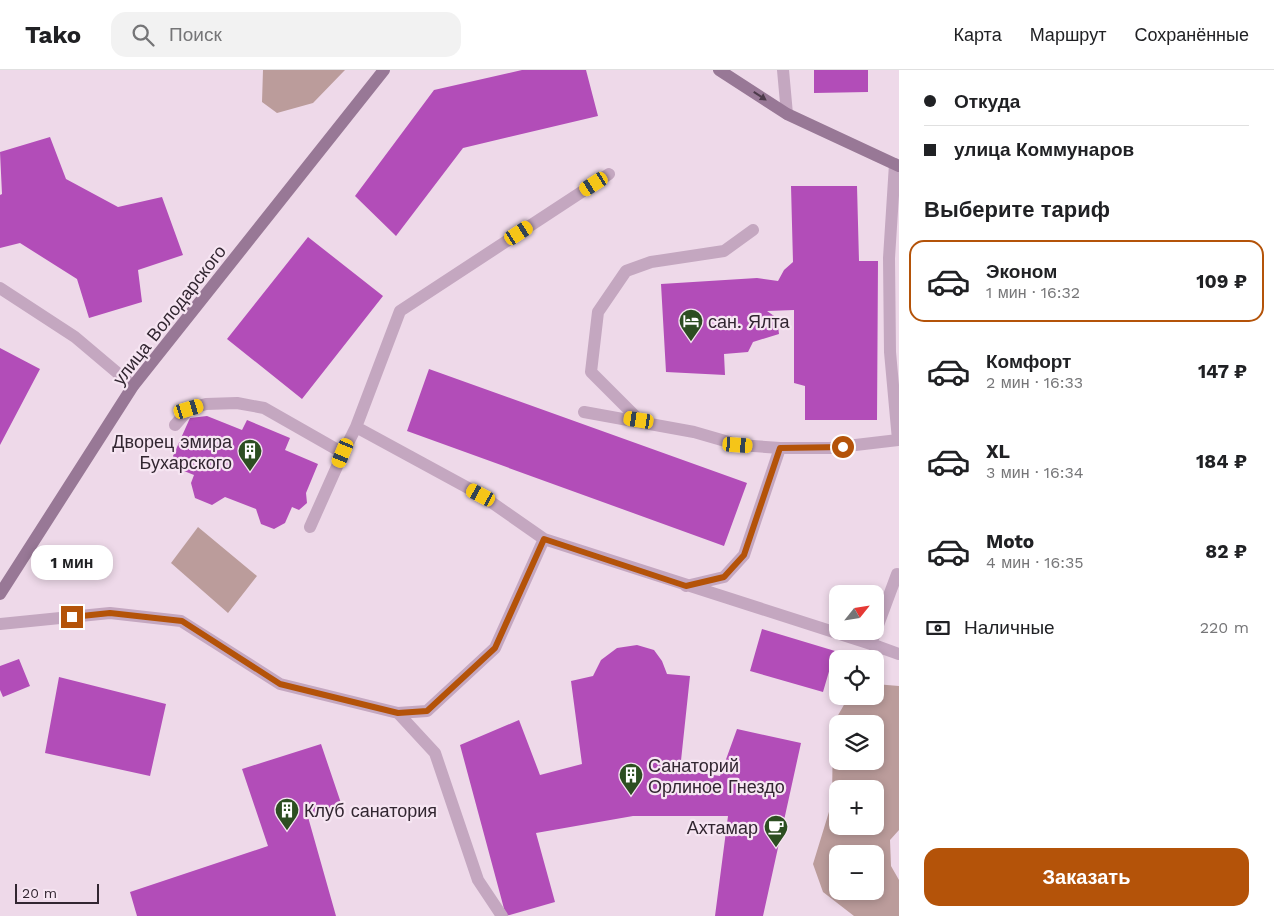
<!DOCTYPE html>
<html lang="ru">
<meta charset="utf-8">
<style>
:root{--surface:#fff;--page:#f2f2f2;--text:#202124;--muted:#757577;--line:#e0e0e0;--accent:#b45309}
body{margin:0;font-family:"Work Sans",sans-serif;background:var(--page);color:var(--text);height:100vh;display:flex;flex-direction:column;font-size:19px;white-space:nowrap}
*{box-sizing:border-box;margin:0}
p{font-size:16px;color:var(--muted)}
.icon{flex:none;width:28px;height:28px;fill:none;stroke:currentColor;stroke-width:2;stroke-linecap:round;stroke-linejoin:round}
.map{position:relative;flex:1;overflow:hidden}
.details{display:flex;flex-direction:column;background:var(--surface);width:375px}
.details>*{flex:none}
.banner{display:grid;align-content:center;height:110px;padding:0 25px;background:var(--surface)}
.needle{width:32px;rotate:60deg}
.controls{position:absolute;left:829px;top:515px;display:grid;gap:10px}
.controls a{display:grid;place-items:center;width:55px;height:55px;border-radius:10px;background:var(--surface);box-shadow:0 2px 8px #0003;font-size:25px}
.scale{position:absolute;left:15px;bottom:12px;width:84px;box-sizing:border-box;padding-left:5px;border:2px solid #322631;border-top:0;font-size:14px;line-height:18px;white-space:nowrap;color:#322631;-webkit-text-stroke:4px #f6e5f2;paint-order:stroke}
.end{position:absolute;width:22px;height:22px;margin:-11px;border:6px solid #b45309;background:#fff;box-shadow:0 0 0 2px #fff}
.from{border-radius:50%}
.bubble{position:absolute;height:35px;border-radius:15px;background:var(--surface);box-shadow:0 2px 8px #0003;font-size:16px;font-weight:700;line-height:35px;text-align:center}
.car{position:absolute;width:15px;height:30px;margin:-15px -8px;border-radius:6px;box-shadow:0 0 4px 1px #0007;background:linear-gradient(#f5c518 24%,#345 0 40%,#f5c518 0 76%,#345 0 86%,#f5c518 0)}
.banner b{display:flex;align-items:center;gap:18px;height:48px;font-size:19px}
.banner b+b{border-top:1px solid var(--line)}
.banner i{width:12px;height:12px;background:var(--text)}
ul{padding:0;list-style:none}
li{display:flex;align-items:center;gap:15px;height:82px;margin:0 10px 8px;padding:0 15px;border:2px solid transparent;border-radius:15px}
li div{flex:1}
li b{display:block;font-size:19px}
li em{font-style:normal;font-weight:700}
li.active{border-color:var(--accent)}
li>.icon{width:45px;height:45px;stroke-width:1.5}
h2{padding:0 25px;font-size:22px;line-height:60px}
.pay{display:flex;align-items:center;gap:12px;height:55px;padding:0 25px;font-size:19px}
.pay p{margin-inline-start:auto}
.primary-button{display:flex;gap:10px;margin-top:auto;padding:10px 25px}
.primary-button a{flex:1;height:58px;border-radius:15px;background:var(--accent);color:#fff;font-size:20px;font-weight:700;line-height:58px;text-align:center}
header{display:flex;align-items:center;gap:30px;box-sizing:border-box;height:70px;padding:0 25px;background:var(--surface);border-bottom:1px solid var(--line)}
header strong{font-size:24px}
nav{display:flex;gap:28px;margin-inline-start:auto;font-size:18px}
.search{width:350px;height:45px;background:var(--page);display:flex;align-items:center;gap:12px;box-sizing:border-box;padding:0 18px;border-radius:15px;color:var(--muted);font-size:19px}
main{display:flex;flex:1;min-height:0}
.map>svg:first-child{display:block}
.green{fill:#bb9c9b;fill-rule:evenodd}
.building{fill:#b24db8}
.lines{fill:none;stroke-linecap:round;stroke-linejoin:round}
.service{stroke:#c4a7c0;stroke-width:12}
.minor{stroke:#c4a7c0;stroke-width:12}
.secondary{stroke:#987896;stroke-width:12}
.oneway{fill:#4c3a4a}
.route{stroke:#b45309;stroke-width:6}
.labels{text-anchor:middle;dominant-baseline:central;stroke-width:4.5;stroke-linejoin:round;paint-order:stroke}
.street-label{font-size:18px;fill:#322631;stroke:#f6e5f2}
.poi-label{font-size:18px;fill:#322631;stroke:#f6e5f2;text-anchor:start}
</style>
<header>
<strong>Tako</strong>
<div class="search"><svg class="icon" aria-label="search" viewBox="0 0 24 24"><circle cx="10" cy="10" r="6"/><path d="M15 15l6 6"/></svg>Поиск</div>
<nav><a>Карта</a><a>Маршрут</a><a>Сохранённые</a></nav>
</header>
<main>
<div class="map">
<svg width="899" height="846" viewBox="0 0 899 846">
<rect width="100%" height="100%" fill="#eed9e9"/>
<path class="green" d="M 263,0 L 345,0 L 313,33 L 277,43 L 262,32 Z
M 198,457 L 257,506 L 228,543 L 171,493 Z
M 875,614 L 899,616 L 899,760 L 890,770 L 891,796 L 899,810 L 899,846 L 854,846 L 823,822 L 813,794 L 832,732 L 833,654 L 849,626 L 875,626 ZM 838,654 L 875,654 L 875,691 L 838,691 ZM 838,719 L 875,719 L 875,756 L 838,756 ZM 838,784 L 875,784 L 875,821 L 838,821 Z"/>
<path class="building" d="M 522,0 L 586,0 L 598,46 L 463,78 L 396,166 L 355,126 L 434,20 Z
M 814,0 L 868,0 L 868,22 L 814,23 Z
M 50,67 L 66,109 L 118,137 L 162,127 L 183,185 L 138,200 L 142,232 L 89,248 L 77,209 L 20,173 L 0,178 L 0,125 L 2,124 L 0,82 Z
M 791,116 L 857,116 L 859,191 L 878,191 L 877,350 L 805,350 L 805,316 L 794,313 L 794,240 L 767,241 L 777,248 L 779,264 L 753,272 L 748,282 L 724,284 L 725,305 L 666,302 L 661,214 L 757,208 L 778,211 L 784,200 L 793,192 Z
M 308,167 L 383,226 L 302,329 L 227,269 Z
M 0,278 L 40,299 L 0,375 Z
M 429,299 L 747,413 L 724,476 L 407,361 Z
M 207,346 L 242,360 L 247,350 L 290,368 L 285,380 L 318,394 L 306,423 L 307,433 L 299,440 L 292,437 L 285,453 L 274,459 L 261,454 L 256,439 L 225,427 L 212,435 L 195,428 L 191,413 L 194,405 L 179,399 L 173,386 L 190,348 Z
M 762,559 L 835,581 L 823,622 L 750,601 Z
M 637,575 L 654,580 L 662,591 L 667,604 L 690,606 L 680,700 L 720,706 L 737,659 L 801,673 L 763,846 L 715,846 L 728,746 L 633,746 L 536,763 L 555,832 L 506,846 L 460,675 L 519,650 L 540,705 L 582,694 L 571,611 L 593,606 L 601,590 L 617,578 Z
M 19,589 L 30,616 L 3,627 L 0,620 L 0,596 Z
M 59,607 L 166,634 L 150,706 L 45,683 Z
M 321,674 L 342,736 L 308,747 L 336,846 L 137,846 L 130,822 L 268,776 L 242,699 Z"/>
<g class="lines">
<path class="service" d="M 584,342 L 694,362 L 739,375 L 780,378
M 639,350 L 591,302 L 598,242 L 626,201 L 651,192 L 724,181 L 753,160
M 175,355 L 189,339 L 206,334 L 237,333 L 264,338 L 343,383 L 356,357
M 310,457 L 343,383
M 544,469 L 481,425 L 356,357 L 400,241 L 609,104
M 686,516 L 724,507 L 744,485 L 780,378 L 830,378 L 898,370 L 890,282 L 889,188 L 895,94
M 871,574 L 899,584
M 398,643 L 427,641 L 495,578 L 544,469 L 871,574 L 897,504"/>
<path class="minor" d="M 783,0 L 787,44
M 0,218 L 75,267 L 133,316
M 0,554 L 110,543 L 181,551 L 280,614 L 398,643 L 435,683 L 478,810 L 502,846"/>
<path class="secondary" d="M 719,0 L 787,44 L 899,96
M 0,524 L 133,316 L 384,0"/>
</g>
<defs><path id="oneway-solid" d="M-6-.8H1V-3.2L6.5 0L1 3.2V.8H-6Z" transform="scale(1.25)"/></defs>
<use class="oneway" href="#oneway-solid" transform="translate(760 26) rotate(33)"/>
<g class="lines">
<path class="route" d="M 72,547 L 110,543 L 182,551 L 280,614 L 398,643 L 427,641 L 495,578 L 544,469 L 686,516 L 724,507 L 744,485 L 780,378 L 843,377"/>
</g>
<defs>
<symbol id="hotel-pin" viewBox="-11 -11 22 30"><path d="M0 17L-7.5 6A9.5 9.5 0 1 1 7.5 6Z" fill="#2c4e21" stroke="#f6e5f2"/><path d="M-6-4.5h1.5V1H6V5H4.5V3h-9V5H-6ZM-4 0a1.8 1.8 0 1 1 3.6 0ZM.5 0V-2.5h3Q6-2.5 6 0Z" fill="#fff"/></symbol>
<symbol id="building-pin" viewBox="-11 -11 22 30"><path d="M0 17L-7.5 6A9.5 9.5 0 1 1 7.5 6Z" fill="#2c4e21" stroke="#f6e5f2"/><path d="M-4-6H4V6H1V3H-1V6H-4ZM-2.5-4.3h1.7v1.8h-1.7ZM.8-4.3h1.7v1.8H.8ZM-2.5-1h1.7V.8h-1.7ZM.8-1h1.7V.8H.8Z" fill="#fff"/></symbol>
<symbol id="cafe-pin" viewBox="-11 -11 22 30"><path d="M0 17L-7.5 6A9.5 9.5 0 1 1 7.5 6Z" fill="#2c4e21" stroke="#f6e5f2"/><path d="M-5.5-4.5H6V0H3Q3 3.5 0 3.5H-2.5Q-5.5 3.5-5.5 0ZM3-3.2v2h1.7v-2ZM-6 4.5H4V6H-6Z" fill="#fff"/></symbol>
</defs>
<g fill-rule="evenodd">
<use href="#hotel-pin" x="677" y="237" width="28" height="38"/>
<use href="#building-pin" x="236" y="367" width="28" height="38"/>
<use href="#building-pin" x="617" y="691" width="28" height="38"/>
<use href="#building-pin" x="273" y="726" width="28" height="38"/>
<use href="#cafe-pin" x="762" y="743" width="28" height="38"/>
</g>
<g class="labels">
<g class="street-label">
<text transform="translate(169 245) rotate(-52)">улица Володарского</text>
</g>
<g class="poi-label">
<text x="708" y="251">сан. Ялта</text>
<text x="232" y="371" text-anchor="end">Дворец эмира<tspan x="232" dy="21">Бухарского</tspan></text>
<text x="648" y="695">Санаторий<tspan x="648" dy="21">Орлиное Гнездо</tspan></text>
<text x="304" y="740">Клуб санатория</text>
<text x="758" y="757" text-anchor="end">Ахтамар</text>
</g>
</g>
</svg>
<div class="controls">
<a><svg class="needle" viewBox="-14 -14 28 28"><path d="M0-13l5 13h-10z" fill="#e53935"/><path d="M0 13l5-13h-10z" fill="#757577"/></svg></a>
<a><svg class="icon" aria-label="locate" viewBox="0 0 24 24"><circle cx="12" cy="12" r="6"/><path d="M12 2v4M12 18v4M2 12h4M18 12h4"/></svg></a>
<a><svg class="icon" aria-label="layers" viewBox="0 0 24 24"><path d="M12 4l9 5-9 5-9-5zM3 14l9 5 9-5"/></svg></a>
<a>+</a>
<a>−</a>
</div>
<div class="scale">20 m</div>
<i class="end from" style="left:843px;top:377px"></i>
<i class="end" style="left:72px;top:547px"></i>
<div class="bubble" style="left:31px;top:475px;width:82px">1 мин</div>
<i class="car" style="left:594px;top:114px;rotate:237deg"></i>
<i class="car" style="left:519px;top:163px;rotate:57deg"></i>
<i class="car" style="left:189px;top:339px;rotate:73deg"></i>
<i class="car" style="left:639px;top:350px;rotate:279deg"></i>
<i class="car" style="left:738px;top:375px;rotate:94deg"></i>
<i class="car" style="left:343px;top:383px;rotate:203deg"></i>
<i class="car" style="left:481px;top:425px;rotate:298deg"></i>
</div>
<section class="details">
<div class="banner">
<b><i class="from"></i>Откуда</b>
<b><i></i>улица Коммунаров</b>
</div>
<h2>Выберите тариф</h2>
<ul>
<li class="active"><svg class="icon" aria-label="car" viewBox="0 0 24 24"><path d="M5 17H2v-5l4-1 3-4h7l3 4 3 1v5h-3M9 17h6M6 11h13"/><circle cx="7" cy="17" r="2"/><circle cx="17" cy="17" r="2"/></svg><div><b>Эконом</b><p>1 мин · 16:32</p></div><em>109 ₽</em></li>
<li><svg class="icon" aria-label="car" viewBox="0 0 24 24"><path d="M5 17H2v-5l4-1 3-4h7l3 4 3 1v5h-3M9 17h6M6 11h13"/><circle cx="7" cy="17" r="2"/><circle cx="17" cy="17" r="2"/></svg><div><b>Комфорт</b><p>2 мин · 16:33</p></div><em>147 ₽</em></li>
<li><svg class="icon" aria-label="car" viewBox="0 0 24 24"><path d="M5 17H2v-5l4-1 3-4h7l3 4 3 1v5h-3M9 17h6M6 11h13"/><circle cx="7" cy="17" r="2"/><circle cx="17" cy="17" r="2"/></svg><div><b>XL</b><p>3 мин · 16:34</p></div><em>184 ₽</em></li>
<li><svg class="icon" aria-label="car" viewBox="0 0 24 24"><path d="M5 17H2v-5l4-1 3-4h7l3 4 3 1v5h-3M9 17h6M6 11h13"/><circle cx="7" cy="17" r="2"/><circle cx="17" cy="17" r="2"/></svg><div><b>Moto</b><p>4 мин · 16:35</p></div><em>82 ₽</em></li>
</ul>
<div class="pay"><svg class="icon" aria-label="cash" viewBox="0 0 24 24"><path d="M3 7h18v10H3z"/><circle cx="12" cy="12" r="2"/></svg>Наличные<p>220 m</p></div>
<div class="primary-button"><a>Заказать</a></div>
</section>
</main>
